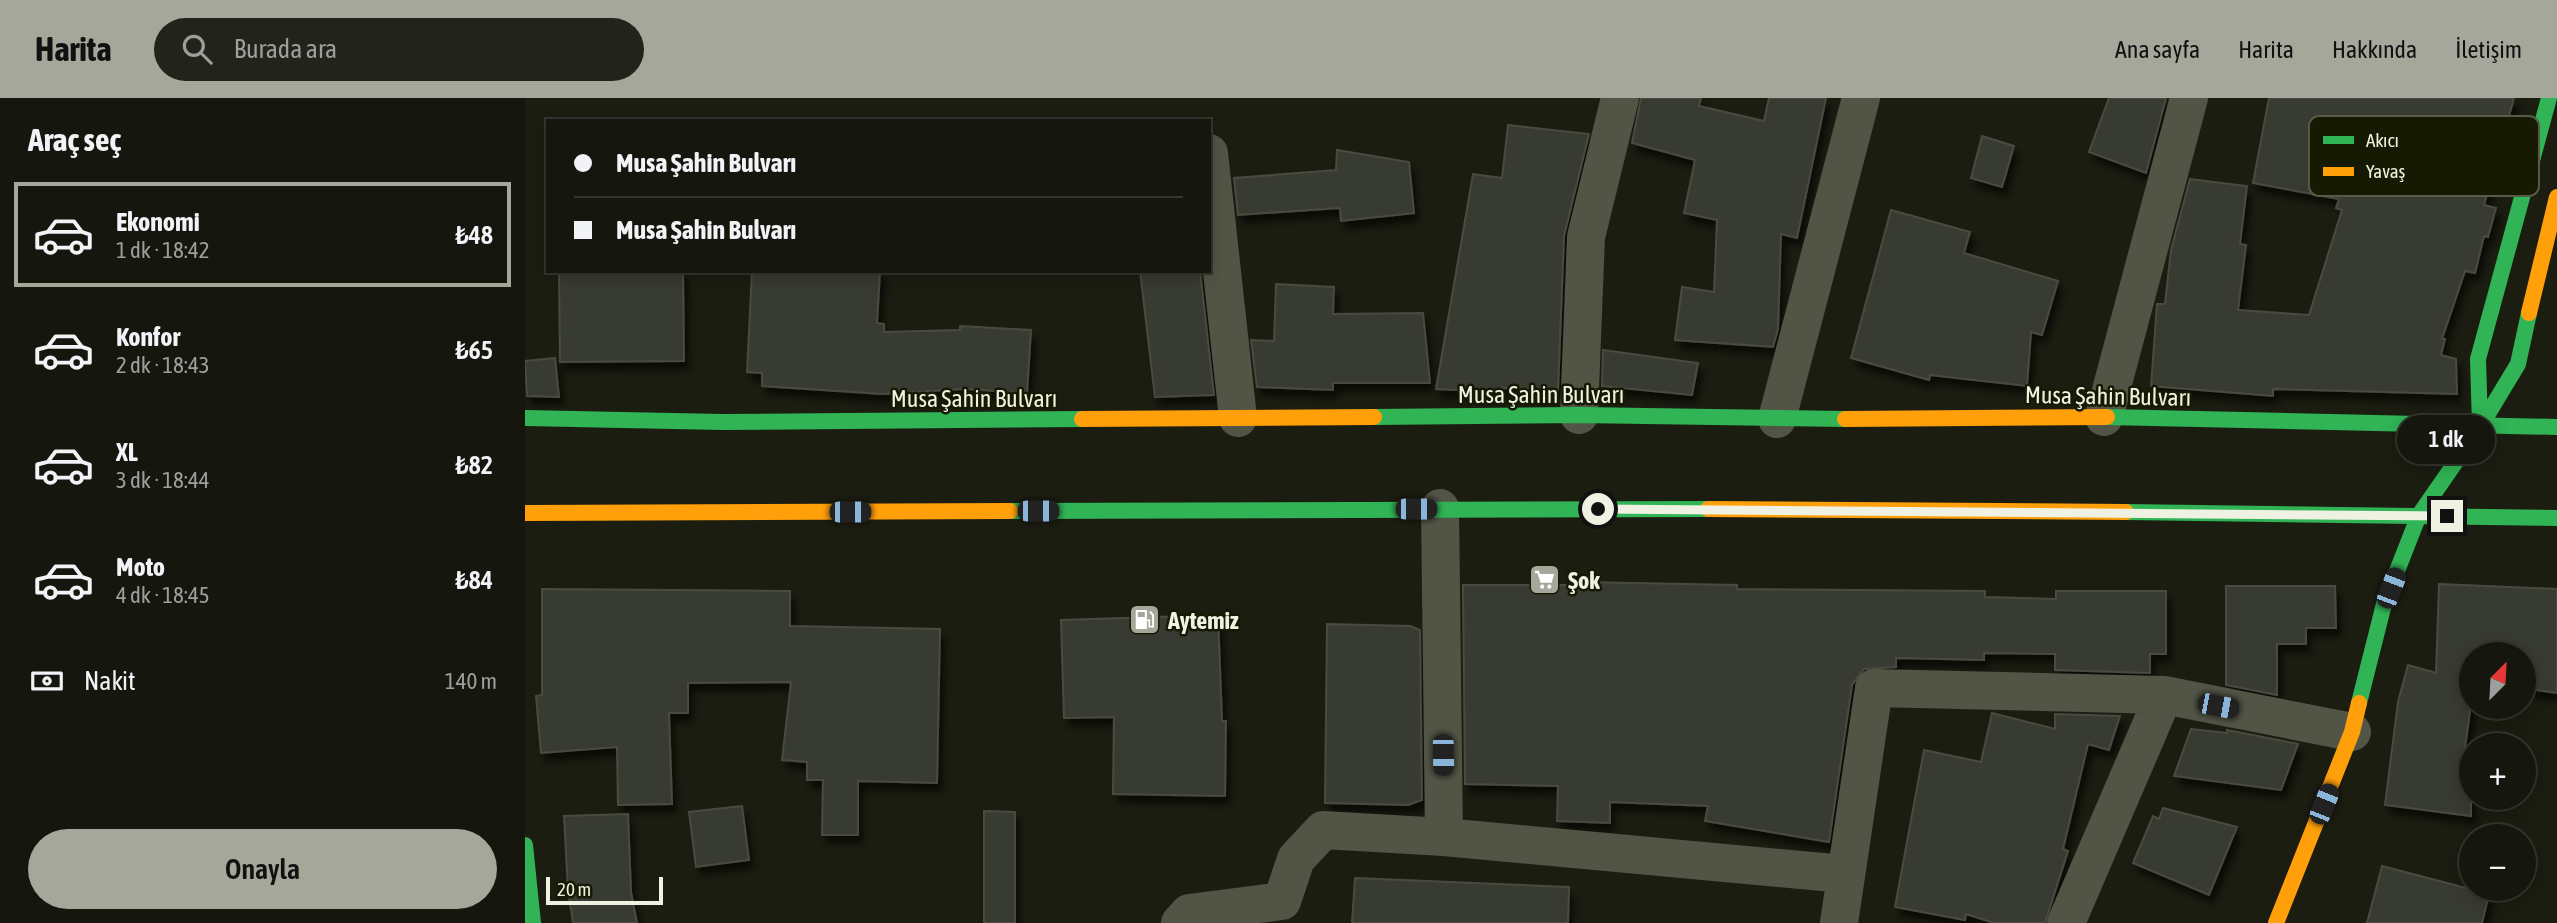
<!DOCTYPE html>
<html lang="tr">
<meta charset="utf-8">
<style>
:root{--surface:#15160d;--page:#22231b;--text:#f1f3f6;--muted:#9d9f9d;--line:#34352e;--accent:#a5a79a}
body{margin:0;font-family:"Asap Condensed",sans-serif;background:var(--page);color:var(--text);height:100vh;display:flex;flex-direction:column;font-size:26px;white-space:nowrap}
*{box-sizing:border-box;margin:0}
p{font-size:23px;color:var(--muted)}
.icon{flex:none;width:38px;height:38px;fill:none;stroke:currentColor;stroke-width:2;stroke-linecap:round;stroke-linejoin:round}
.map{position:relative;flex:1;overflow:hidden}
.sheet{display:flex;flex-direction:column;background:var(--surface);width:525px}
.sheet>*{flex:none}
.hud{position:absolute;left:21px;top:21px;width:665px;height:154px;border-radius:0px;box-shadow:0 4px 18px #0003,0 0 0 2px var(--line);display:grid;align-content:center;height:154px;padding:0 28px;background:var(--surface)}
.needle{width:46px;rotate:24deg}
.tools{position:absolute;left:1934px;top:544px;display:grid;gap:14px}
.tools a{display:grid;place-items:center;width:77px;height:77px;border-radius:50%;background:var(--surface);box-shadow:0 4px 18px #0003,0 0 0 2px var(--line);font-size:35px}
.scale{position:absolute;left:21px;bottom:18px;width:117px;box-sizing:border-box;padding-left:7px;border:4px solid #eff2e3;border-top:0;font-size:19px;line-height:24px;white-space:nowrap;color:#eff2e3;-webkit-text-stroke:5px #161a03;paint-order:stroke}
.end{position:absolute;width:32px;height:32px;margin:-16px;border:9px solid #eff2e3;background:#111;box-shadow:0 0 0 4px #111}
.from{border-radius:50%}
.bubble{position:absolute;height:49px;border-radius:24px;background:var(--surface);box-shadow:0 4px 18px #0003,0 0 0 2px var(--line);font-size:23px;font-weight:600;line-height:49px;text-align:center}
.car{position:absolute;width:21px;height:42px;margin:-21px -10px;border-radius:9px;box-shadow:0 0 5px 2px #0007;background:linear-gradient(#222 24%,#8ab4d8 0 40%,#222 0 76%,#8ab4d8 0 86%,#222 0)}
.hud b{display:flex;align-items:center;gap:24px;height:66px;font-size:26px}
.hud b+b{border-top:2px solid var(--line)}
.hud i{width:18px;height:18px;background:var(--text)}
ul{padding:0;list-style:none}
li{display:flex;align-items:center;gap:21px;height:105px;margin:0 14px 10px;padding:0 14px;border:4px solid transparent;border-radius:0px}
li div{flex:1}
li b{display:block;font-size:26px}
li em{font-style:normal;font-weight:600}
li.active{border-color:var(--accent)}
li>.icon{width:63px;height:63px;stroke-width:1.5}
h2{padding:0 28px;font-size:32px;line-height:84px}
.pay{display:flex;align-items:center;gap:18px;height:77px;padding:0 28px;font-size:26px}
.pay p{margin-inline-start:auto}
.button{display:flex;gap:14px;margin-top:auto;padding:14px 28px}
.button a{flex:1;height:80px;border-radius:42px;background:var(--accent);color:#111;font-size:28px;font-weight:600;line-height:80px;text-align:center}
header{display:flex;align-items:center;gap:42px;box-sizing:border-box;height:98px;padding:0 35px;background:var(--accent);color:#111}
header strong{font-size:33px}
nav{display:flex;gap:38px;margin-inline-start:auto;font-size:24px}
.search{width:490px;height:63px;background:var(--page);display:flex;align-items:center;gap:18px;box-sizing:border-box;padding:0 24px;border-radius:38px;color:var(--muted);font-size:26px}
main{display:flex;flex:1;min-height:0}
.map>svg:first-child{display:block}
.building{fill:#393b31;stroke:#494b40;stroke-width:2;filter:url(#shadow)}
.lines{fill:none;stroke-linecap:round;stroke-linejoin:round}
.street{stroke:#525445;stroke-width:38}
.fast{stroke:#30b455;stroke-width:16}
.slow{stroke:#ff9f0a;stroke-width:16}
.route{stroke:#eff2e3;stroke-width:9}
.labels{text-anchor:middle;dominant-baseline:central;stroke-width:5;stroke-linejoin:round;paint-order:stroke}
.street-label{font-size:24px;fill:#eff2e3;stroke:#161a03}
.poi-label{font-size:24px;font-weight:bold;fill:#eff2e3;stroke:#161a03;text-anchor:start}
.key{fill:#161a03;stroke:#575b46;stroke-width:2}
.key-label{font-size:19px;fill:#eff2e3}
</style>
<header>
<strong>Harita</strong>
<div class="search"><svg class="icon" aria-label="search" viewBox="0 0 24 24"><circle cx="10" cy="10" r="6"/><path d="M15 15l6 6"/></svg>Burada ara</div>
<nav><a>Ana sayfa</a><a>Harita</a><a>Hakkında</a><a>İletişim</a></nav>
</header>
<main>
<section class="sheet">
<h2>Araç seç</h2>
<ul>
<li class="active"><svg class="icon" aria-label="car" viewBox="0 0 24 24"><path d="M5 17H2v-5l4-1 3-4h7l3 4 3 1v5h-3M9 17h6M6 11h13"/><circle cx="7" cy="17" r="2"/><circle cx="17" cy="17" r="2"/></svg><div><b>Ekonomi</b><p>1 dk · 18:42</p></div><em>₺48</em></li>
<li><svg class="icon" aria-label="car" viewBox="0 0 24 24"><path d="M5 17H2v-5l4-1 3-4h7l3 4 3 1v5h-3M9 17h6M6 11h13"/><circle cx="7" cy="17" r="2"/><circle cx="17" cy="17" r="2"/></svg><div><b>Konfor</b><p>2 dk · 18:43</p></div><em>₺65</em></li>
<li><svg class="icon" aria-label="car" viewBox="0 0 24 24"><path d="M5 17H2v-5l4-1 3-4h7l3 4 3 1v5h-3M9 17h6M6 11h13"/><circle cx="7" cy="17" r="2"/><circle cx="17" cy="17" r="2"/></svg><div><b>XL</b><p>3 dk · 18:44</p></div><em>₺82</em></li>
<li><svg class="icon" aria-label="car" viewBox="0 0 24 24"><path d="M5 17H2v-5l4-1 3-4h7l3 4 3 1v5h-3M9 17h6M6 11h13"/><circle cx="7" cy="17" r="2"/><circle cx="17" cy="17" r="2"/></svg><div><b>Moto</b><p>4 dk · 18:45</p></div><em>₺84</em></li>
</ul>
<div class="pay"><svg class="icon" aria-label="cash" viewBox="0 0 24 24"><path d="M3 7h18v10H3z"/><circle cx="12" cy="12" r="2"/></svg>Nakit<p>140 m</p></div>
<div class="button"><a>Onayla</a></div>
</section>
<div class="map">
<svg width="2032" height="825" viewBox="0 0 2032 825">
<defs>
<filter id="shadow"><feDropShadow dx="4.5" dy="8" stdDeviation="3.5" flood-color="#0009"/></filter>
</defs>
<rect width="100%" height="100%" fill="#1c1d11"/>
<path class="building" d="M 1116,0 L 1176,0 L 1174,8 L 1239,23 L 1244,0 L 1301,0 L 1272,140 L 1256,136 L 1253,231 L 1248,249 L 1150,242 L 1157,189 L 1189,194 L 1192,122 L 1159,115 L 1170,62 L 1107,45 Z
M 1584,0 L 1641,0 L 1621,75 L 1564,54 Z
M 1744,0 L 1989,0 L 1959,107 L 1971,110 L 1963,139 L 1959,138 L 1950,175 L 1940,173 L 1917,241 L 1920,241 L 1916,257 L 1931,261 L 1932,296 L 1748,291 L 1748,298 L 1626,288 L 1632,206 L 1640,206 L 1646,152 L 1665,81 L 1722,88 L 1715,146 L 1721,147 L 1713,212 L 1784,217 L 1817,112 L 1811,110 L 1814,101 L 1728,85 Z
M 983,27 L 1064,36 L 1039,138 L 1033,292 L 977,290 L 976,294 L 911,291 L 948,76 L 977,80 Z
M 1457,38 L 1489,48 L 1477,89 L 1446,80 Z
M 812,52 L 884,64 L 889,115 L 816,123 L 815,110 L 713,117 L 709,80 L 811,72 Z
M 1366,112 L 1445,134 L 1439,155 L 1533,183 L 1517,237 L 1506,234 L 1502,288 L 1405,277 L 1404,282 L 1326,260 Z
M 34,173 L 158,173 L 159,263 L 35,264 Z
M 227,173 L 355,173 L 352,225 L 359,226 L 359,234 L 435,232 L 435,228 L 506,232 L 502,295 L 439,291 L 357,296 L 237,288 L 237,275 L 222,274 Z
M 615,173 L 675,173 L 689,297 L 630,299 Z
M 751,186 L 809,189 L 808,216 L 898,215 L 905,285 L 808,285 L 808,292 L 732,289 L 726,242 L 749,243 Z
M 1078,252 L 1173,265 L 1167,297 L 1077,288 Z
M 30,260 L 34,299 L 2,298 L 0,263 Z
M 1056,484 L 1212,487 L 1212,491 L 1460,493 L 1460,499 L 1531,501 L 1531,493 L 1641,493 L 1641,556 L 1625,556 L 1625,575 L 1530,572 L 1530,556 L 1459,555 L 1459,562 L 1371,560 L 1371,569 L 1339,571 L 1327,587 L 1304,744 L 1180,723 L 1183,708 L 1085,704 L 1085,725 L 1032,723 L 1033,688 L 940,686 L 938,487 L 1056,487 Z
M 1914,486 L 2032,491 L 2032,595 L 1998,590 L 1998,556 L 1946,556 L 1946,606 L 1935,686 L 1946,688 L 1946,718 L 1860,707 L 1873,604 L 1883,567 L 1911,575 Z
M 1701,488 L 1810,488 L 1811,530 L 1781,530 L 1781,546 L 1752,546 L 1752,597 L 1701,587 Z
M 17,491 L 265,493 L 265,528 L 415,531 L 412,685 L 333,683 L 333,737 L 297,737 L 298,682 L 282,682 L 282,664 L 257,662 L 266,584 L 163,585 L 163,615 L 144,615 L 147,706 L 93,707 L 92,649 L 16,655 L 11,598 L 17,597 Z
M 693,517 L 697,623 L 701,623 L 700,698 L 588,696 L 589,619 L 539,620 L 536,522 Z
M 802,526 L 885,528 L 895,532 L 897,702 L 883,707 L 800,705 Z
M 1467,615 L 1530,631 L 1530,616 L 1595,618 L 1584,652 L 1563,646 L 1538,751 L 1543,753 L 1520,825 L 1469,825 L 1441,816 L 1440,822 L 1370,809 L 1399,652 L 1456,664 Z
M 1666,631 L 1702,635 L 1702,632 L 1773,646 L 1756,692 L 1649,678 Z
M 217,708 L 224,762 L 171,769 L 164,714 Z
M 1638,710 L 1712,729 L 1684,797 L 1608,765 L 1628,718 L 1634,721 Z
M 459,713 L 490,714 L 490,825 L 459,825 Z
M 103,716 L 106,794 L 112,825 L 48,825 L 43,792 L 39,718 Z
M 1857,768 L 1964,796 L 1957,825 L 1842,825 Z
M 830,780 L 1044,789 L 1043,825 L 827,825 Z"/>
<g class="lines">
<path class="street" d="M 684,55 L 713,320
M 1054,317 L 1061,139 L 1095,0
M 1579,319 L 1664,0
M 1252,321 L 1336,0
M 915,410 L 919,739
M 1639,597 L 1827,634
M 655,825 L 664,815 L 757,803 L 771,761 L 798,732 L 919,739 L 1319,776
M 1314,825 L 1349,590 L 1639,597 L 1541,825"/>
<path class="fast" d="M 849,319 L 1054,317 L 1320,321
M 1582,319 L 2032,329
M 0,320 L 197,324 L 557,321
M 1955,329 L 1953,261 L 2024,0
M 485,413 L 1183,411
M 1601,414 L 2032,420
M 1834,605 L 1859,506 L 1894,417 L 1955,329 L 1993,266 L 2004,215
M 0,747 L 8,825"/>
<path class="slow" d="M 2004,215 L 2032,99
M 557,321 L 849,319
M 1320,321 L 1582,319
M 1183,411 L 1601,414
M 0,415 L 485,413
M 1751,825 L 1827,634 L 1834,605"/>
</g>
<g class="lines">
<path class="route" d="M 1073,411 L 1922,418"/>
</g>
<defs>
<symbol id="supermarket-square" viewBox="-11 -11 22 22"><rect x="-9" y="-9" width="18" height="18" rx="4" fill="#a5a79a" stroke="#161a03"/><path d="M-6-5.5h2.5l.6 2H6L4.5 2H-2.5L-4.4-4H-6ZM-1.5 3.2a1.3 1.3 0 1 0 .1 0ZM3 3.2a1.3 1.3 0 1 0 .1 0Z" fill="#fff"/></symbol>
<symbol id="fuel-square" viewBox="-11 -11 22 22"><rect x="-9" y="-9" width="18" height="18" rx="4" fill="#a5a79a" stroke="#161a03"/><path d="M-5.5-6h7V0h2V4h1.3V-2.5L3-4.5l.8-.8L6-3V5H2.5V1h-1V6h-7ZM-4.2-4.7v3.2H.2V-4.7Z" fill="#fff"/></symbol>
</defs>
<g fill-rule="evenodd">
<use href="#supermarket-square" x="1002" y="464" width="35" height="35"/>
<use href="#fuel-square" x="602" y="504" width="35" height="35"/>
</g>
<g class="labels">
<g class="street-label">
<text x="1016" y="296">Musa Şahin Bulvarı</text>
<text transform="translate(1583 298) rotate(1)">Musa Şahin Bulvarı</text>
<text x="449" y="300">Musa Şahin Bulvarı</text>
</g>
<g class="poi-label">
<text x="1043" y="482">Şok</text>
<text x="643" y="522">Aytemiz</text>
</g>
</g>
<rect x="1784" y="18" width="230" height="80" rx="10" class="key"/>
<rect x="1798" y="38" width="31" height="8" fill="#30b455"/>
<rect x="1798" y="69" width="31" height="9" fill="#ff9f0a"/>
<g class="key-label">
<text x="1841" y="49">Akıcı</text>
<text x="1841" y="80">Yavaş</text>
</g>
</svg>
<div class="tools">
<a><svg class="needle" viewBox="-14 -14 28 28"><path d="M0-13l5 13h-10z" fill="#e53935"/><path d="M0 13l5-13h-10z" fill="#9d9f9d"/></svg></a>
<a>+</a>
<a>−</a>
</div>
<div class="scale">20 m</div>
<i class="end from" style="left:1073px;top:411px"></i>
<i class="end" style="left:1922px;top:418px"></i>
<div class="bubble" style="left:1872px;top:317px;width:98px">1 dk</div>
<i class="car" style="left:891px;top:411px;rotate:90deg"></i>
<i class="car" style="left:513px;top:413px;rotate:90deg"></i>
<i class="car" style="left:325px;top:414px;rotate:90deg"></i>
<i class="car" style="left:1866px;top:490px;rotate:21deg"></i>
<i class="car" style="left:1693px;top:608px;rotate:101deg"></i>
<i class="car" style="left:918px;top:657px;rotate:179deg"></i>
<i class="car" style="left:1799px;top:706px;rotate:22deg"></i>
<div class="hud">
<b><i class="from"></i>Musa Şahin Bulvarı</b>
<b><i></i>Musa Şahin Bulvarı</b>
</div>
</div>
</main>
